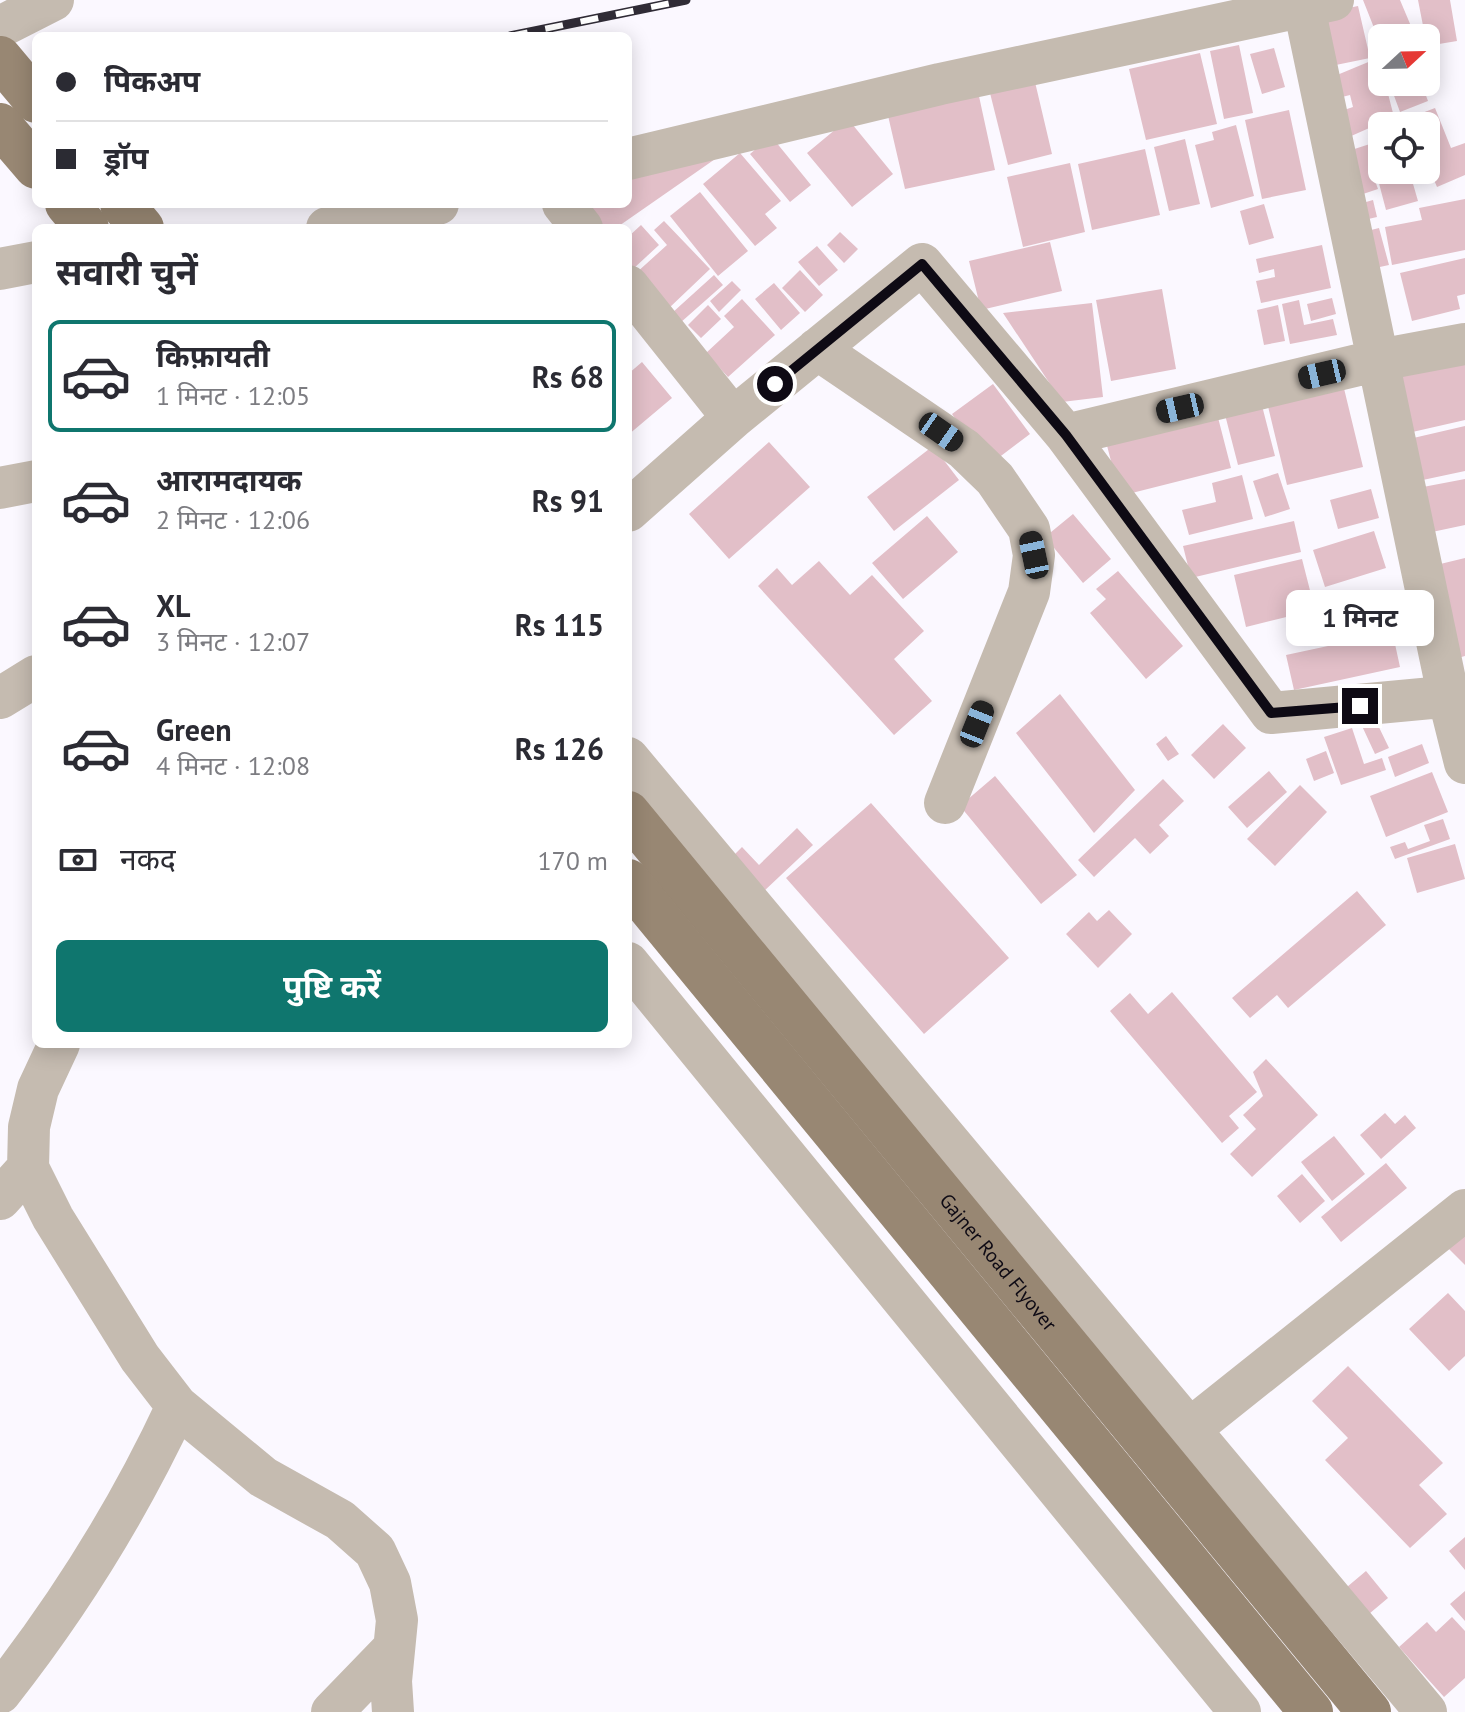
<!DOCTYPE html>
<html lang="hi">
<meta charset="utf-8">
<style>
:root{--surface:#fff;--page:#f7f7f7;--text:#2b2b33;--muted:#7c7c81;--line:#e1e1e2;--accent:#0f766e}
body{margin:0;font-family:"PT Sans","Noto Sans Devanagari",sans-serif;background:var(--page);color:var(--text);height:100vh;display:flex;flex-direction:column;font-size:30px;white-space:nowrap}
*{box-sizing:border-box;margin:0}
p{font-size:26px;color:var(--muted)}
.icon{flex:none;width:44px;height:44px;fill:none;stroke:currentColor;stroke-width:2;stroke-linecap:round;stroke-linejoin:round}
.map{position:relative;flex:1;overflow:hidden}
.details{position:absolute;left:32px;top:224px;width:600px;height:824px;display:flex;flex-direction:column;background:var(--surface);border-radius:12px;box-shadow:0 4px 20px #0003}
.details>*{flex:none}
.banner{position:absolute;left:32px;top:32px;width:600px;height:176px;border-radius:12px;box-shadow:0 4px 20px #0003;display:grid;align-content:center;height:176px;padding:0 24px;background:var(--surface)}
.needle{width:52px;rotate:68deg}
.fabs{position:absolute;left:1368px;top:24px;display:grid;gap:16px}
.fabs a{display:grid;place-items:center;width:72px;height:72px;border-radius:12px;background:var(--surface);box-shadow:0 4px 20px #0003;font-size:40px}
.end{position:absolute;width:36px;height:36px;margin:-18px;border:10px solid #0e0a14;background:#fff;box-shadow:0 0 0 4px #fff}
.from{border-radius:50%}
.bubble{position:absolute;height:56px;border-radius:12px;background:var(--surface);box-shadow:0 4px 20px #0003;font-size:26px;font-weight:700;line-height:56px;text-align:center}
.car{position:absolute;width:24px;height:48px;margin:-24px -12px;border-radius:10px;box-shadow:0 0 6px 2px #0007;background:linear-gradient(#222 24%,#8ab4d8 0 40%,#222 0 76%,#8ab4d8 0 86%,#222 0)}
.banner b{display:flex;align-items:center;gap:28px;height:76px;font-size:30px}
.banner b+b{border-top:2px solid var(--line)}
.banner i{width:20px;height:20px;background:var(--text)}
ul{padding:0;list-style:none}
li{display:flex;align-items:center;gap:24px;height:112px;margin:0 16px 12px;padding:0 8px;border:4px solid transparent;border-radius:12px}
li div{flex:1}
li b{display:block;font-size:30px}
li em{font-style:normal;font-weight:700}
li.current{border-color:var(--accent)}
li>.icon{width:72px;height:72px;stroke-width:1.5}
h2{padding:0 24px;font-size:36px;line-height:96px}
.pay{display:flex;align-items:center;gap:20px;height:88px;padding:0 24px;font-size:30px}
.pay p{margin-inline-start:auto}
.action{display:flex;gap:16px;margin-top:auto;padding:16px 24px}
.action a{flex:1;height:92px;border-radius:12px;background:var(--accent);color:#fff;font-size:32px;font-weight:700;line-height:92px;text-align:center}
.map>svg:first-child{display:block}
.building{fill:#e2bfc8}
.lines{fill:none;stroke-linecap:round;stroke-linejoin:round}
.minor{stroke:#c5bbb0;stroke-width:42}
.major{stroke:#988773;stroke-width:44}
.rail-casing{stroke:#302c36;stroke-width:9}
.rail{stroke:#fff;stroke-width:6;stroke-dasharray:18;stroke-linecap:butt}
.major-bridge{stroke:#988773;stroke-width:44}
.route{stroke:#0e0a14;stroke-width:10}
.labels{text-anchor:middle;dominant-baseline:central;stroke-width:7;stroke-linejoin:round;paint-order:stroke}
.street-label{font-size:20px;fill:#0e0a14;stroke:#fff}
</style>
<div class="map">
<svg width="1465" height="1712" viewBox="0 0 1465 1712">
<rect width="100%" height="100%" fill="#fbf8ff"/>
<path class="building" d="M 1363,0 L 1400,0 L 1416,38 L 1382,38 L 1382,48 Z
M 1418,0 L 1450,0 L 1457,41 L 1427,46 Z
M 1358,6 L 1370,58 L 1326,67 L 1314,15 Z
M 1239,45 L 1253,113 L 1224,119 L 1210,51 Z
M 1274,48 L 1285,87 L 1262,94 L 1250,54 Z
M 1200,53 L 1217,124 L 1146,140 L 1129,69 Z
M 1378,58 L 1382,82 L 1385,82 L 1394,117 L 1340,141 L 1332,114 L 1353,107 L 1350,95 L 1334,99 L 1325,80 Z
M 1035,82 L 1052,154 L 1008,165 L 990,93 Z
M 1389,82 L 1421,82 L 1428,101 L 1400,112 Z
M 977,87 L 995,170 L 905,189 L 886,107 Z
M 1435,108 L 1451,148 L 1465,143 L 1465,175 L 1437,187 L 1426,161 L 1426,126 L 1412,126 L 1409,118 Z
M 1289,110 L 1306,190 L 1262,199 L 1245,120 Z
M 848,119 L 893,174 L 852,207 L 807,153 Z
M 1236,125 L 1254,196 L 1211,208 L 1195,145 L 1214,140 L 1212,132 Z
M 771,136 L 811,185 L 790,202 L 750,154 Z
M 1185,139 L 1200,204 L 1169,211 L 1154,147 Z
M 1376,142 L 1382,157 L 1382,168 L 1372,172 L 1378,189 L 1348,199 L 1339,154 Z
M 1145,149 L 1160,215 L 1092,230 L 1078,164 Z
M 740,153 L 781,201 L 765,214 L 777,228 L 755,246 L 703,184 Z
M 718,157 L 616,228 L 601,228 L 585,204 L 628,204 L 628,161 Z
M 1070,163 L 1085,232 L 1023,247 L 1007,177 Z
M 1384,170 L 1409,170 L 1418,201 L 1386,210 L 1376,172 Z
M 700,192 L 748,251 L 718,276 L 670,216 Z
M 1465,199 L 1465,250 L 1392,265 L 1385,227 L 1422,220 L 1419,208 Z
M 1373,200 L 1377,217 L 1364,220 L 1367,231 L 1379,228 L 1389,265 L 1366,270 L 1352,206 Z
M 1264,204 L 1274,238 L 1249,245 L 1240,211 Z
M 664,221 L 710,269 L 668,309 L 635,274 L 667,245 L 654,230 Z
M 641,225 L 659,245 L 633,269 L 628,264 L 628,237 Z
M 840,232 L 858,249 L 844,263 L 827,245 Z
M 1050,242 L 1062,291 L 981,310 L 969,261 Z
M 1322,245 L 1331,288 L 1261,303 L 1256,281 L 1275,277 L 1274,269 L 1259,273 L 1256,259 Z
M 817,246 L 838,270 L 819,286 L 798,262 Z
M 1465,258 L 1465,294 L 1457,296 L 1460,309 L 1412,321 L 1400,273 Z
M 800,270 L 823,295 L 805,312 L 782,288 Z
M 714,275 L 723,285 L 680,323 L 672,313 Z
M 732,281 L 741,290 L 719,312 L 710,301 Z
M 774,283 L 800,313 L 781,330 L 755,299 Z
M 1162,289 L 1176,369 L 1111,381 L 1096,300 Z
M 1332,298 L 1336,314 L 1311,321 L 1307,304 Z
M 742,299 L 775,335 L 728,377 L 706,353 L 734,327 L 724,316 Z
M 1299,300 L 1304,325 L 1333,319 L 1337,335 L 1290,344 L 1282,304 Z
M 1092,303 L 1103,397 L 1062,402 L 1003,313 Z
M 708,305 L 721,319 L 701,338 L 688,325 Z
M 1278,305 L 1285,341 L 1264,345 L 1257,310 Z
M 1465,360 L 1465,420 L 1408,433 L 1396,375 Z
M 642,362 L 672,398 L 628,435 L 628,374 Z
M 1341,376 L 1363,467 L 1287,485 L 1265,394 Z
M 993,384 L 1030,434 L 989,465 L 952,414 Z
M 1259,394 L 1275,456 L 1238,465 L 1222,403 Z
M 1214,402 L 1231,468 L 1120,496 L 1103,430 Z
M 1465,426 L 1465,471 L 1418,481 L 1409,439 Z
M 769,442 L 810,487 L 729,559 L 689,514 Z
M 933,446 L 959,480 L 894,531 L 867,497 Z
M 1278,473 L 1290,509 L 1265,517 L 1253,481 Z
M 1242,475 L 1253,519 L 1189,535 L 1182,510 L 1216,502 L 1212,483 Z
M 1465,479 L 1465,525 L 1432,532 L 1423,487 Z
M 1371,489 L 1379,518 L 1338,529 L 1330,500 Z
M 1073,514 L 1111,559 L 1083,583 L 1045,537 Z
M 927,516 L 958,552 L 903,599 L 872,563 Z
M 1294,521 L 1301,552 L 1191,578 L 1183,546 Z
M 1374,531 L 1386,568 L 1325,587 L 1313,550 Z
M 1465,558 L 1465,656 L 1454,659 L 1432,566 Z
M 1302,559 L 1315,610 L 1246,627 L 1234,575 Z
M 819,561 L 850,595 L 872,575 L 924,631 L 894,659 L 932,701 L 894,735 L 758,586 L 777,568 L 792,585 Z
M 1118,571 L 1183,646 L 1146,679 L 1090,613 L 1106,599 L 1096,589 Z
M 1385,598 L 1400,667 L 1294,690 L 1286,655 L 1328,646 L 1321,612 Z
M 1060,694 L 1135,790 L 1094,833 L 1016,733 Z
M 1375,719 L 1389,748 L 1375,754 L 1362,726 Z
M 1223,724 L 1246,748 L 1214,779 L 1191,755 Z
M 1352,728 L 1364,764 L 1382,758 L 1386,770 L 1341,785 L 1324,737 Z
M 1166,736 L 1179,754 L 1168,761 L 1156,744 Z
M 1422,744 L 1429,763 L 1395,777 L 1388,757 Z
M 1326,751 L 1334,773 L 1314,781 L 1306,759 Z
M 1269,771 L 1287,792 L 1247,828 L 1228,807 Z
M 1432,772 L 1448,812 L 1386,837 L 1370,796 Z
M 995,776 L 1077,875 L 1041,904 L 960,806 Z
M 1163,779 L 1184,801 L 1159,825 L 1169,836 L 1150,854 L 1135,838 L 1094,877 L 1078,860 Z
M 1300,785 L 1327,812 L 1275,866 L 1247,839 Z
M 871,803 L 1009,958 L 924,1034 L 786,878 Z
M 1443,819 L 1450,839 L 1395,859 L 1390,847 L 1405,842 L 1408,849 L 1430,841 L 1424,825 Z
M 797,828 L 813,845 L 763,892 L 731,858 L 742,847 L 759,865 Z
M 1455,844 L 1465,879 L 1417,893 L 1407,858 Z
M 1357,891 L 1386,925 L 1288,1008 L 1277,995 L 1250,1018 L 1232,998 Z
M 1109,910 L 1132,934 L 1098,968 L 1066,934 L 1089,912 L 1097,921 Z
M 1172,992 L 1257,1092 L 1229,1116 L 1239,1128 L 1222,1143 L 1110,1011 L 1130,993 L 1148,1014 Z
M 1266,1059 L 1318,1115 L 1252,1177 L 1230,1154 L 1256,1129 L 1243,1115 L 1263,1096 L 1253,1072 Z
M 1385,1113 L 1395,1124 L 1405,1115 L 1416,1128 L 1381,1159 L 1360,1135 Z
M 1334,1136 L 1365,1174 L 1332,1201 L 1301,1162 Z
M 1386,1163 L 1407,1188 L 1341,1242 L 1321,1217 Z
M 1302,1174 L 1325,1201 L 1300,1223 L 1277,1196 Z
M 1465,1220 L 1465,1265 L 1442,1242 Z
M 1448,1293 L 1465,1311 L 1465,1356 L 1449,1371 L 1409,1329 Z
M 1348,1366 L 1443,1463 L 1419,1485 L 1447,1514 L 1410,1548 L 1325,1460 L 1348,1438 L 1312,1401 Z
M 1465,1537 L 1465,1570 L 1449,1551 Z
M 1366,1571 L 1388,1598 L 1363,1619 L 1341,1592 Z
M 1465,1591 L 1465,1621 L 1450,1604 Z
M 1452,1617 L 1465,1631 L 1465,1678 L 1444,1697 L 1399,1647 L 1427,1622 L 1436,1632 Z"/>
<g class="lines">
<path class="minor" d="M 1304,7 L 1449,699 L 1465,763
M 0,27 L 53,0
M 628,159 L 940,84 L 1333,0
M 563,204 L 582,228
M 327,228 L 438,204
M 0,269 L 36,262
M 628,286 L 733,418
M 817,349 L 964,449 L 995,479 L 1029,529 L 1034,555 L 1029,592 L 945,803
M 1066,435 L 1271,713 L 1465,695
M 0,488 L 36,481
M 628,511 L 733,418 L 922,264 L 1066,435 L 1379,360 L 1465,344
M 0,698 L 36,676
M 628,758 L 1426,1712
M 628,963 L 1240,1712
M 59,1044 L 38,1089 L 29,1127 L 28,1168 L 53,1218 L 140,1358 L 177,1406 L 263,1477 L 340,1520 L 375,1551 L 390,1583 L 397,1620 L 391,1681 L 393,1712
M 0,1199 L 28,1168
M 1190,1429 L 1465,1210
M 0,1693 C 70,1604 129,1509 177,1406
M 332,1712 L 393,1649"/>
<g class="major">
<path d="M 0,58 L 36,101"/>
<path d="M 67,204 L 87,228"/>
<path d="M 122,204 L 142,228"/>
<path id="s1" d="M 628,813 L 1369,1712"/>
<path d="M 628,881 L 1311,1712"/>
</g>
<defs>
<path id="rail" d="M 510,36 L 686,0
M 0,142 L 36,135"/>
</defs>
<use href="#rail" class="rail-casing"/>
<use href="#rail" class="rail"/>
<path class="major-bridge" d="M 0,125 L 36,167"/>
</g>
<g class="lines">
<path class="route" d="M 775,384 L 922,264 L 1066,435 L 1271,713 L 1360,706"/>
</g>
<g class="labels">
<g class="street-label">
<text stroke="none"><textPath href="#s1" startOffset="582">Gajner Road Flyover</textPath></text>
</g>
</g>
</svg>
<div class="fabs">
<a><svg class="needle" viewBox="-14 -14 28 28"><path d="M0-13l5 13h-10z" fill="#e53935"/><path d="M0 13l5-13h-10z" fill="#7c7c81"/></svg></a>
<a><svg class="icon" aria-label="locate" viewBox="0 0 24 24"><circle cx="12" cy="12" r="6"/><path d="M12 2v4M12 18v4M2 12h4M18 12h4"/></svg></a>
</div>
<i class="end from" style="left:775px;top:384px"></i>
<i class="end" style="left:1360px;top:706px"></i>
<div class="bubble" style="left:1286px;top:590px;width:148px">1 मिनट</div>
<i class="car" style="left:1322px;top:374px;rotate:257deg"></i>
<i class="car" style="left:1180px;top:408px;rotate:257deg"></i>
<i class="car" style="left:941px;top:432px;rotate:125deg"></i>
<i class="car" style="left:1034px;top:555px;rotate:348deg"></i>
<i class="car" style="left:977px;top:724px;rotate:22deg"></i>
<div class="banner">
<b><i class="from"></i>पिकअप</b>
<b><i></i>ड्रॉप</b>
</div>
<section class="details">
<h2>सवारी चुनें</h2>
<ul>
<li class="current"><svg class="icon" aria-label="car" viewBox="0 0 24 24"><path d="M5 17H2v-5l4-1 3-4h7l3 4 3 1v5h-3M9 17h6M6 11h13"/><circle cx="7" cy="17" r="2"/><circle cx="17" cy="17" r="2"/></svg><div><b>किफ़ायती</b><p>1 मिनट · 12:05</p></div><em>Rs 68</em></li>
<li><svg class="icon" aria-label="car" viewBox="0 0 24 24"><path d="M5 17H2v-5l4-1 3-4h7l3 4 3 1v5h-3M9 17h6M6 11h13"/><circle cx="7" cy="17" r="2"/><circle cx="17" cy="17" r="2"/></svg><div><b>आरामदायक</b><p>2 मिनट · 12:06</p></div><em>Rs 91</em></li>
<li><svg class="icon" aria-label="car" viewBox="0 0 24 24"><path d="M5 17H2v-5l4-1 3-4h7l3 4 3 1v5h-3M9 17h6M6 11h13"/><circle cx="7" cy="17" r="2"/><circle cx="17" cy="17" r="2"/></svg><div><b>XL</b><p>3 मिनट · 12:07</p></div><em>Rs 115</em></li>
<li><svg class="icon" aria-label="car" viewBox="0 0 24 24"><path d="M5 17H2v-5l4-1 3-4h7l3 4 3 1v5h-3M9 17h6M6 11h13"/><circle cx="7" cy="17" r="2"/><circle cx="17" cy="17" r="2"/></svg><div><b>Green</b><p>4 मिनट · 12:08</p></div><em>Rs 126</em></li>
</ul>
<div class="pay"><svg class="icon" aria-label="cash" viewBox="0 0 24 24"><path d="M3 7h18v10H3z"/><circle cx="12" cy="12" r="2"/></svg>नकद<p>170 m</p></div>
<div class="action"><a>पुष्टि करें</a></div>
</section>
</div>
